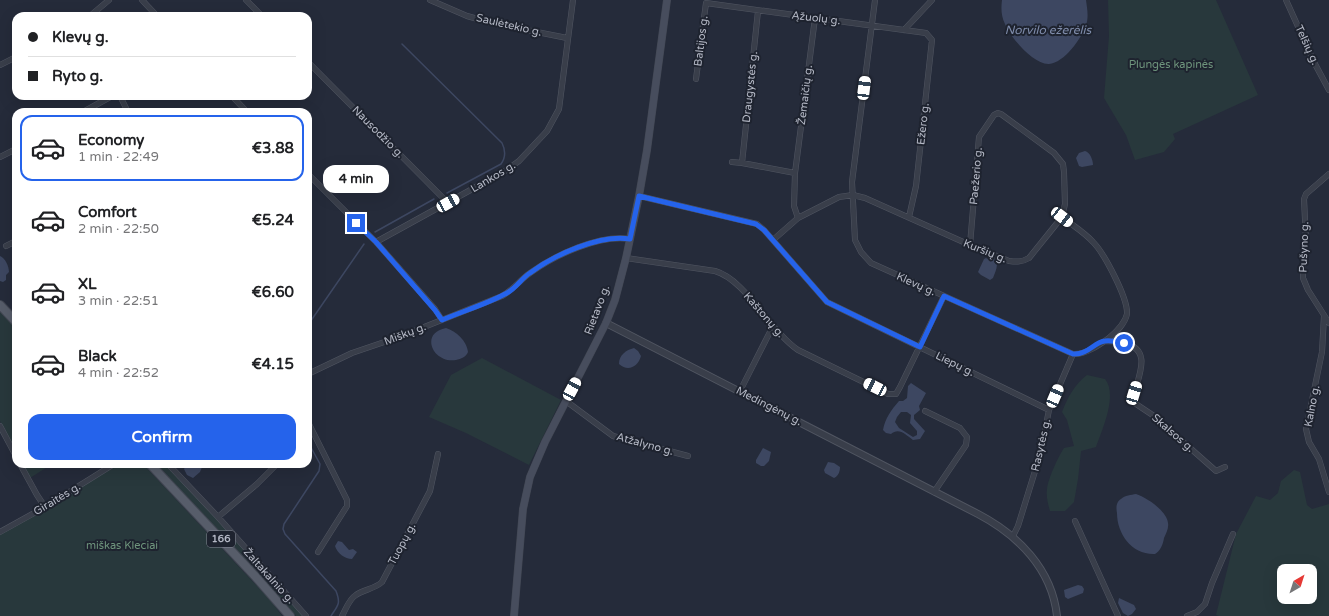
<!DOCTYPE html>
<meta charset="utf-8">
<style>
:root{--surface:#fff;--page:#f6f6f6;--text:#202124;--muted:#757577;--line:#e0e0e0;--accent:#2563eb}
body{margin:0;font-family:"Varela Round",sans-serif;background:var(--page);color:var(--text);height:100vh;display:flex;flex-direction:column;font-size:15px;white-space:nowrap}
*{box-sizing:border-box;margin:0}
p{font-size:13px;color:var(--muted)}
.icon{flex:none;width:22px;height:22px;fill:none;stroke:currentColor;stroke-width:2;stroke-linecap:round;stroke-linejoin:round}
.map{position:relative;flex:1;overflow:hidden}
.side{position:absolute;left:12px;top:108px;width:300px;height:360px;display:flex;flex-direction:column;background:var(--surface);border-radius:12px;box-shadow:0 4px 16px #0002}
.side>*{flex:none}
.guide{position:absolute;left:12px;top:12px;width:300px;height:88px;border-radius:12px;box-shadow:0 4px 16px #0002;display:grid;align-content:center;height:88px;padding:0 16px;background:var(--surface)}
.needle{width:26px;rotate:39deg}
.controls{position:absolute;left:1277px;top:564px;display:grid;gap:8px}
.controls a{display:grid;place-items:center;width:40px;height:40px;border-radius:8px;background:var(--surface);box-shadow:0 4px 16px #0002;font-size:20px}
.end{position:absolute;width:18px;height:18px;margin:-9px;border:5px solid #2563eb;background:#fff;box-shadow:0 0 0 2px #fff}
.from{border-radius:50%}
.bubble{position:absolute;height:28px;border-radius:12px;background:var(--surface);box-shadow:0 4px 16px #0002;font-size:13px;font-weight:800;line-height:28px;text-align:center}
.car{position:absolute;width:12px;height:24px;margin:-12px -6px;border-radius:5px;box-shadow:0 0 3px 1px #0007;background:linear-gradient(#fff 24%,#345 0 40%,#fff 0 76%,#345 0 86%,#fff 0)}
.guide b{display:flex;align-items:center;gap:14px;height:38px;font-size:15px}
.guide b+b{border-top:1px solid var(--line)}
.guide i{width:10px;height:10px;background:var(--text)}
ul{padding:7px 0 0;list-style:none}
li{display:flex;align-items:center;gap:12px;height:66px;margin:0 8px 6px;padding:0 8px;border:2px solid transparent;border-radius:12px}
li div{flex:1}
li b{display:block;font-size:15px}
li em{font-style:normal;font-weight:800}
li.on{border-color:var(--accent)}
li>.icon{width:36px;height:36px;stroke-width:1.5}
.action{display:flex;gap:8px;margin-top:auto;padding:8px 16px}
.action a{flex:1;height:46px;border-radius:12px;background:var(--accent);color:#fff;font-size:16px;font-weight:800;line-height:46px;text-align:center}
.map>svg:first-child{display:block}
.green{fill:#28383c;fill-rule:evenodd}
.water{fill:#3d4761;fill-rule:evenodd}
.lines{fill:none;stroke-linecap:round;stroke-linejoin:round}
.stream{stroke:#3d4761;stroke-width:1.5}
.minor-casing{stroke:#515662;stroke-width:6}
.tertiary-casing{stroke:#515662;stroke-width:8}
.secondary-casing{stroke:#424753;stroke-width:8}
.primary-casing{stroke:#424753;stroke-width:10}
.minor{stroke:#393e4a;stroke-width:5}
.tertiary{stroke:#393e4a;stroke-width:6}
.secondary{stroke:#474d5d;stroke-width:7}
.primary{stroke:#575d6a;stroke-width:8}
.route{stroke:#2563eb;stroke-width:5}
.labels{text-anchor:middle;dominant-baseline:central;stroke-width:4;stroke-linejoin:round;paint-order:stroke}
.shield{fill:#1e232f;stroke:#888c99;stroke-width:1}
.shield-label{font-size:10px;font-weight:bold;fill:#b5b9c6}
.street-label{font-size:11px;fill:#b5b9c6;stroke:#1e232f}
.park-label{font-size:11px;fill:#6e947c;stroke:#1e232f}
.water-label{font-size:12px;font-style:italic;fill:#7f8caa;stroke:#1e232f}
</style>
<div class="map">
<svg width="1329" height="616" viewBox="0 0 1329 616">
<rect width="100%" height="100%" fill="#252b3a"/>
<path class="green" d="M 1108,0 L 1216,0 L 1258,95 L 1173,134 L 1175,139 L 1164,152 L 1135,160 L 1126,135 L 1104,98 L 1109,36 Z
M 0,310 L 16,328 L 16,451 L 0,421 Z
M 482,358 L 561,400 L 529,465 L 466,433 L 429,417 L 451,375 Z
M 1087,375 L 1105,379 C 1118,395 1102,430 1096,447 L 1081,451 L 1078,479 L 1074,502 L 1065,511 L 1050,511 C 1048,504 1046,497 1047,489 C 1048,479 1058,457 1064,448 L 1074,446 L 1067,420 L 1062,412 C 1068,397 1074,385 1087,375 Z
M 23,464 L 52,464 L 30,478 Z
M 120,464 L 143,464 L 271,601 L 282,616 L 0,616 L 0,534 Z
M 156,464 L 165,464 L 217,519 L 303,616 L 296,616 L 259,574 Z
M 1294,470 L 1300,472 L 1307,505 L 1312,509 L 1329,504 L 1329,616 L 1219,616 L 1216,615 L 1236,534 L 1256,496 L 1270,500 L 1278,493 L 1281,481 ZM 1284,571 L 1310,571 L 1310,597 L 1284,597 Z"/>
<path class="water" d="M 1002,0 L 1086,0 C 1087,8 1089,17 1086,25 C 1082,38 1064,63 1049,64 C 1034,65 1010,37 1005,24 C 1001,16 1001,8 1002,0 Z
M 1085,151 C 1090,152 1093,160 1093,165 L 1082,167 L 1079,166 L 1076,158 L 1079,153 Z
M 0,256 C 5,258 9,266 9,272 L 6,275 L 6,280 L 3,282 L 0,281 Z
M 986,258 L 991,261 L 994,259 C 1000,264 995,272 993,278 L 990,280 L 981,275 L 978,272 L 984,259 Z
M 446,328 C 456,331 467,341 468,352 C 466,357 461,359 456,360 C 433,364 419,333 446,328 Z
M 634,348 L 638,351 L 641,356 C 638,367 628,372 619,364 C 619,355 626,350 634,348 Z
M 911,383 L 926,393 L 919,406 L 920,410 L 914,415 L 914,419 L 925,431 L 920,439 L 913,440 C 906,435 899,427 891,434 L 886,433 L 883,430 C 885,419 891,410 899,401 L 903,401 L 907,398 L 908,386 ZM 901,412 L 907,412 L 911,415 L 910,423 L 917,431 L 917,435 L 913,437 L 899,428 L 895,422 L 897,417 Z
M 763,448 L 771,452 L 769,461 L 764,466 L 761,466 L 756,463 L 756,460 Z
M 828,462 L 834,463 L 840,467 C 840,472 838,476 834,478 L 825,473 L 824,470 Z
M 187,464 L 201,464 L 202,467 L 200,472 L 193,478 L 187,475 L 184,469 Z
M 1136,494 C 1146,497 1167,511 1168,523 C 1169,528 1166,534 1164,538 C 1163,545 1160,551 1155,554 C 1132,555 1117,534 1117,513 C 1116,508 1116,502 1121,499 C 1125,495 1131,495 1136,494 Z
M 338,541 L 342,542 L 349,550 L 353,549 L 357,552 L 352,559 C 345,559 337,553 335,546 Z
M 1078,585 L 1082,586 L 1084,589 L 1083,593 L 1068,599 L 1065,597 L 1064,590 Z
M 1119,598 L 1134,605 L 1136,609 L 1132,614 L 1128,616 L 1123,613 L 1118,603 Z"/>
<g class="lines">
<path class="stream" d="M 402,44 L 502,143 C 506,151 506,157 501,164 L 447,193
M 375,232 L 434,199
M 308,325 L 364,244
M 308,442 L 320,464 L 319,471 L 284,524 L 283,529 L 285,534 L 336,591 C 341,604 338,605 331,616"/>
<defs>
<path id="minor" d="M 142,0 L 157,16
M 246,0 L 262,16
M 430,0 L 467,16 L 492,23 L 567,38
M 875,0 L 852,182 L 855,240 L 861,252 L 871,263 L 1073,354 C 1085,355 1099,345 1109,338 C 1116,332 1125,324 1127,314 C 1128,298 1104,253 1093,242 C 1084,232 1072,225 1062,217
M 1286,0 L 1315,64 L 1329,90
M 90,16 L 109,0
M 904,30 L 932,0
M 308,62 L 448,203
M 0,65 L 16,57
M 696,79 L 706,3 L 926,33 L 932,40 L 916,186 L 909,217
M 120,96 L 128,112
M 232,96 L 247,112
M 83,112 L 112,96
M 0,157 L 16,149
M 732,162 L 742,163 L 795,173 L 794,206 L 798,218
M 742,163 L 758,11
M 795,173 L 815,18
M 308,174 L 376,242 L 435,309 L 442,320
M 1329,174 L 1306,194 L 1304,199 L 1306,240 L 1303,264 L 1303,278 L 1308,290 L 1329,323
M 639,196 L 757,224 L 764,230 L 827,302 L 1049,410
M 773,240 L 798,218 L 839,197 L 853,195 L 865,198 L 970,245 L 1009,261 C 1017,262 1022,262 1029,258 L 1062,217 L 1065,204 L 1064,172 L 1063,164 L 1054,153 L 1001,114 L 998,113 L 994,115 L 979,137 L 970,245
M 376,242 L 505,171 L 519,161 L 547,131 L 559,109 L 573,0
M 6,246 L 16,241
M 626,258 L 715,271 C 746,280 769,330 798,350 L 888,394 L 896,394 L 900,387 L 944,296
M 1324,316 L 1322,352 L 1306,429 L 1309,442 L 1319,459 L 1329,492
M 1105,341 C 1111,341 1118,341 1124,343 C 1155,350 1136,380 1133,399 L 1136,404 L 1154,416 L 1216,471 L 1225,467
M 308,374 L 352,353 L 399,337 L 502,296 C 513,290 520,280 530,273 C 555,255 600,234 630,239
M 740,391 L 773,326
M 566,401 L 613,436 L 688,456
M 925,411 L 960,428 L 967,437 L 966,445 L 934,492
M 308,422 L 347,500 L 347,506 L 318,552
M 0,426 L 16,456
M 20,464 L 37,495 L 45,507
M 168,464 L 218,517 L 306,616
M 218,517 L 257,484 L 277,464
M 1075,521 L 1118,616
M 0,532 L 45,507 L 114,464
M 1013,536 L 1018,526 L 1040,455 L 1049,410 L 1073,354
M 342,616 C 346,609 349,599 356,595 C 364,589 375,589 382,582 L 430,491 L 438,454
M 1187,616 L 1197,612 L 1205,604 L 1212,583 L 1233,534"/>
<path id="tertiary" d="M 606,323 L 978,514 C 1018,535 1052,569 1057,616"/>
<path id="secondary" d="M 514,616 L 523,509 L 530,477 L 545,442 L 606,323 L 615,300 L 626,258 L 639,196 L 647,150 L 667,0"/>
<path id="primary" d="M 0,305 L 16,322
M 150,464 L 254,575 L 290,616"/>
</defs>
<use href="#minor" class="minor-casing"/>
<use href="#tertiary" class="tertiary-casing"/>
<use href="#secondary" class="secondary-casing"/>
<use href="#primary" class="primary-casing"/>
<use href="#minor" class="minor"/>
<use href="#tertiary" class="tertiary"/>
<use href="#secondary" class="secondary"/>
<use href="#primary" class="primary"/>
</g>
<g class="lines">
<path class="route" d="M 356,223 L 376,242 L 435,310 L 442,320 C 463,311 487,304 507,293 C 516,288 522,278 530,273 C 554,255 600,234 630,239 L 639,196 L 756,224 L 764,230 L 827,302 L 920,347 L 944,296 L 1073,354 C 1088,355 1094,342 1105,341 C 1111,340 1119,342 1124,343"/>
</g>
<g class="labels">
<rect class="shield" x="207" y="531" width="28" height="16" rx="3"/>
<g class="shield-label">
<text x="221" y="539">166</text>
</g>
<g class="street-label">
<text transform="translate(816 18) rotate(7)">Ąžuolų g.</text>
<text transform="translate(509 25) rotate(13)">Saulėtekio g.</text>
<text transform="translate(701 41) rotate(-83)">Baltijos g.</text>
<text transform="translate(1307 45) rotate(65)">Telšių g.</text>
<text transform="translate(750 87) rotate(-84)">Draugystės g.</text>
<text transform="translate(805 95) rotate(-83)">Žemaičių g.</text>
<text transform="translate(923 124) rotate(-84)">Ežero g.</text>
<text transform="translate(378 132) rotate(45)">Nausodžio g.</text>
<text transform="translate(976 176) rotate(-85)">Paežerio g.</text>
<text transform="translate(493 177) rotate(-31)">Lankos g.</text>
<text transform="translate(1304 247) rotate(-88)">Pušyno g.</text>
<text transform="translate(985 251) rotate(22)">Kuršių g.</text>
<text transform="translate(916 284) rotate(24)">Klevų g.</text>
<text transform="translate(597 310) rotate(-69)">Rietavo g.</text>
<text transform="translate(764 315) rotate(49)">Kaštonų g.</text>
<text transform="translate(405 334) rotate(-21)">Miškų g.</text>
<text transform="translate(955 364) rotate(26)">Liepų g.</text>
<text transform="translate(769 406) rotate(27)">Medingėnų g.</text>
<text transform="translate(1312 406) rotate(-79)">Kalno g.</text>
<text transform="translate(1173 433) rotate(41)">Skalsos g.</text>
<text transform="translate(645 444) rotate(15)">Atžalyno g.</text>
<text transform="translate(1041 445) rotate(-77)">Rasytės g.</text>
<text transform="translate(57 499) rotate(-31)">Giraitės g.</text>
<text transform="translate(402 544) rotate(-62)">Tuopų g.</text>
<text transform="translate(269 576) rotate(48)">Žaltakalnio g.</text>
</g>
<g class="park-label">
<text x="1171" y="64">Plungės kapinės</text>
<text x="122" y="545">miškas Kleciai</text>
</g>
<g class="water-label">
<text x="1048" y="30">Norvilo ežerėlis</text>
</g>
</g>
</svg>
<div class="controls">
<a><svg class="needle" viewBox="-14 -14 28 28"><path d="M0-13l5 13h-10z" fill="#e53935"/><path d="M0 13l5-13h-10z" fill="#757577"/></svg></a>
</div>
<i class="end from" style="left:1124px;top:343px"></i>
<i class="end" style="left:356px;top:223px"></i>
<div class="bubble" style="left:323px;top:165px;width:66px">4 min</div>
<i class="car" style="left:864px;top:88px;rotate:7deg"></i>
<i class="car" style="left:448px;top:203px;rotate:61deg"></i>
<i class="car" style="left:1062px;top:217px;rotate:128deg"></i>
<i class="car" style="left:875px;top:387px;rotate:296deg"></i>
<i class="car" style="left:572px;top:389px;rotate:28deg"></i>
<i class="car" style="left:1134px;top:393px;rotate:17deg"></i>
<i class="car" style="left:1055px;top:396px;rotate:23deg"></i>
<div class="guide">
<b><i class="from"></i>Klevų g.</b>
<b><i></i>Ryto g.</b>
</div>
<section class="side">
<ul>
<li class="on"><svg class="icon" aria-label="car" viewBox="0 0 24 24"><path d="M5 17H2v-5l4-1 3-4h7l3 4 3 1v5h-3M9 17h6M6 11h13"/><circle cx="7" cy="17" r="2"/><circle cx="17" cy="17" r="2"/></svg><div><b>Economy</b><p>1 min · 22:49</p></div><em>€3.88</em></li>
<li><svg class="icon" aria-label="car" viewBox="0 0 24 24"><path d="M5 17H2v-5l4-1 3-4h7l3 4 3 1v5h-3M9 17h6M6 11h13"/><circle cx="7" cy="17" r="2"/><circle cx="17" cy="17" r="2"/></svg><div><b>Comfort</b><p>2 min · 22:50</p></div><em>€5.24</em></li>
<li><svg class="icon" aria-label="car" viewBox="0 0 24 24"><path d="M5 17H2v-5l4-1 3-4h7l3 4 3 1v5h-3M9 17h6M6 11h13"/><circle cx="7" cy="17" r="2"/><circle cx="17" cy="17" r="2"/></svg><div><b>XL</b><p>3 min · 22:51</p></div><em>€6.60</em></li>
<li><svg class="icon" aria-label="car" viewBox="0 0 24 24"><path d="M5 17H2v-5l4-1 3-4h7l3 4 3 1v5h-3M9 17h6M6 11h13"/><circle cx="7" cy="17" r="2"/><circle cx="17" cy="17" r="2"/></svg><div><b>Black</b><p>4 min · 22:52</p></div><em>€4.15</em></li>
</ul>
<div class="action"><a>Confirm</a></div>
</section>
</div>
